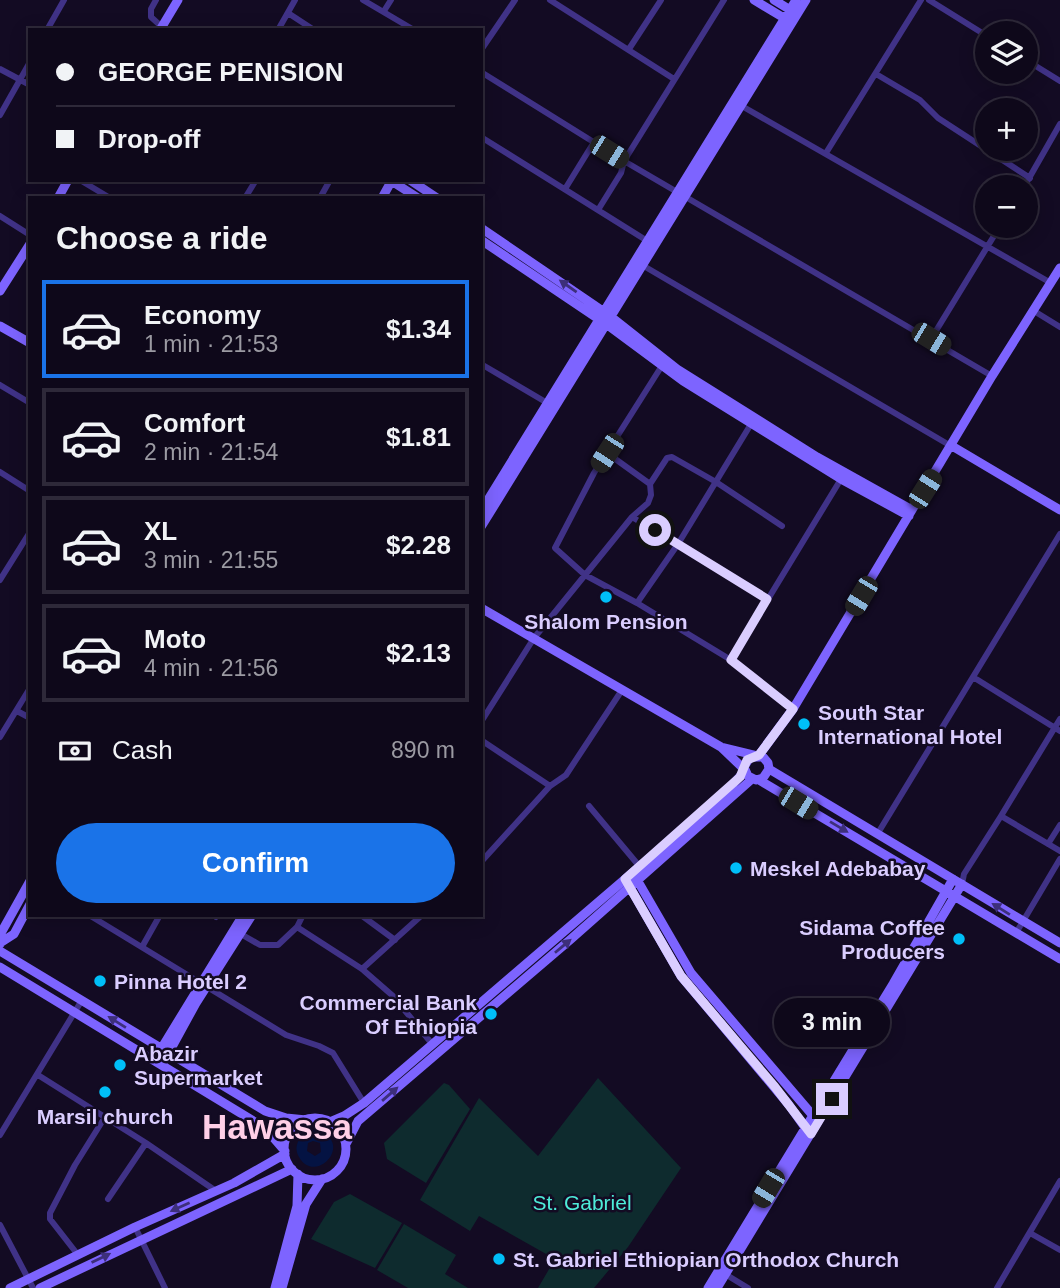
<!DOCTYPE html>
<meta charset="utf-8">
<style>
:root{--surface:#0e081a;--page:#1c1627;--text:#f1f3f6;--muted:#9b9aa2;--line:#2e2939;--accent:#1a73e8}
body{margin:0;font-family:Helvetica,sans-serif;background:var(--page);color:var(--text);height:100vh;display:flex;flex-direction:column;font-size:26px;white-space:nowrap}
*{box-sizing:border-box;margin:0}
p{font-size:23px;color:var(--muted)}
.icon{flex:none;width:38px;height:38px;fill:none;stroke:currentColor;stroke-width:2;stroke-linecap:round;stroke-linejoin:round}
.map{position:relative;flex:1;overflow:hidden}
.details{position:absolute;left:28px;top:196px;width:455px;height:721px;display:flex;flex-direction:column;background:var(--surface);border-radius:0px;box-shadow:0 4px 18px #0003,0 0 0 2px var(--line)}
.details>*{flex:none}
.guide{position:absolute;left:28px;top:28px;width:455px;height:154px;border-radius:0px;box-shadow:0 4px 18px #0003,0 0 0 2px var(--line);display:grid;align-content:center;height:154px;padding:0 28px;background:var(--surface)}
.fabs{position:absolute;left:975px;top:21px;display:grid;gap:14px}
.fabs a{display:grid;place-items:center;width:63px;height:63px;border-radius:50%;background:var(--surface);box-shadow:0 4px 18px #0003,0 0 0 2px var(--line);font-size:35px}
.end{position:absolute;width:32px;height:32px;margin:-16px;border:9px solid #dacdff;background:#111;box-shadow:0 0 0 4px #111}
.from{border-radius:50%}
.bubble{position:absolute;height:49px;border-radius:24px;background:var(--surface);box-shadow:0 4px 18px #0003,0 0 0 2px var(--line);font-size:23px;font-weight:800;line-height:49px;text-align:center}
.car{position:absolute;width:21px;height:42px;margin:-21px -10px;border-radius:9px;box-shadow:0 0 5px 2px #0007;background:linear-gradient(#222 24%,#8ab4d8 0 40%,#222 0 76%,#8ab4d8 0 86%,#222 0)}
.guide b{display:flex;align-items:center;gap:24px;height:66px;font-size:26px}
.guide b+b{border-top:2px solid var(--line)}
.guide i{width:18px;height:18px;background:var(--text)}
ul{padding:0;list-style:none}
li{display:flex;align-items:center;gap:21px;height:98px;margin:0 14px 10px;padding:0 14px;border:4px solid var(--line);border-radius:0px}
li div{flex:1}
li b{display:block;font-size:26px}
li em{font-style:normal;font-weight:800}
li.on{border-color:var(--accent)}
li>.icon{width:63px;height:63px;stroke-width:1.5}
h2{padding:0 28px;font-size:32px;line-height:84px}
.pay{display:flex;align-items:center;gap:18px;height:77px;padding:0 28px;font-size:26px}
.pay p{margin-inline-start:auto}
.cta{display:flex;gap:14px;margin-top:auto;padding:14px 28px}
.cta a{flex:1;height:80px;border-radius:42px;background:var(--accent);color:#fff;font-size:28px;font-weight:800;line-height:80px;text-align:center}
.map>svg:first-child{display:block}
.green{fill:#0e2b2e}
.water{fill:#041343;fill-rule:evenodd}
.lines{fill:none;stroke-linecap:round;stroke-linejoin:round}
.street{stroke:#403287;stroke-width:6}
.secondary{stroke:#7d64ff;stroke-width:9}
.oneway{fill:#3d2f7b}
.route{stroke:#dacdff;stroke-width:9}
.poi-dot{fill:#00bff8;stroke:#130b23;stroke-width:2.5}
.labels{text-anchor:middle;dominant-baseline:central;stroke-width:5;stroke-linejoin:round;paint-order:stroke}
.poi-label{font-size:21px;font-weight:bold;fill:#dacdff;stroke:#130b23;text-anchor:start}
.park-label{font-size:21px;fill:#4eebd8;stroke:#130b23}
.town-label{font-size:35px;font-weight:bold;fill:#ffcfe7;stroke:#130b23}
</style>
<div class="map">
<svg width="1060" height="1288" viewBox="0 0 1060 1288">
<rect width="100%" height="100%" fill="#130b23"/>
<path class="green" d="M 598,1078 L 681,1168 L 628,1247 L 594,1288 L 538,1288 L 555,1259 L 479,1216 L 470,1231 L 420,1200 L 479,1098 L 538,1156 Z
M 444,1083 L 449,1085 L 470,1109 L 426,1183 L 387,1159 L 384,1143 Z
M 350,1194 L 402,1223 L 375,1268 L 311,1239 L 334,1202 Z
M 404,1224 L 456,1255 L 445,1274 L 468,1288 L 408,1288 L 377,1270 Z"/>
<path class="water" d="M 317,1130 C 356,1143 315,1186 299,1157 C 291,1143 304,1131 317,1130 ZM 313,1141 L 320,1143 L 321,1152 L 315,1156 L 307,1151 L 308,1143 Z"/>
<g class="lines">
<path class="street" d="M 156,0 L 151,9 L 151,17 L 162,27
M 363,0 L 414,30
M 550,0 L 674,79
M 929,0 L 987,36
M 384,11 L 391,0
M 288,13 L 314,30
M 47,30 L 64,0
M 278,30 L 295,0
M 629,49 L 661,0
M 481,50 L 515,0
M 1026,60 L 1060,81
M 0,69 L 30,85
M 481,72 L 624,161 L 992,376
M 876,74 L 920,100 L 938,118 L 1030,178
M 740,105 L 1051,283
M 0,115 L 30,62
M 481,137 L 649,242
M 826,153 L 921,0
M 80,180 L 110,198
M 1024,187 L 1060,124
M 565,189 L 594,142
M 245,198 L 256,180
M 320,198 L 330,180
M 598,210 L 621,173 L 624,161 L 724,0
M 0,216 L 30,235
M 642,265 L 951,446
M 1034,311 L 1060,327
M 931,339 L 1000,226
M 481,364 L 549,404
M 663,364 L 594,473 L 555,548 L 585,575 L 637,603 L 731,660 L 793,709
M 0,385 L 30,403
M 607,453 L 650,484
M 0,472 L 30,491
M 632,517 L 767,599
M 0,580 L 30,532
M 637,603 L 678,544 L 751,424
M 731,660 L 841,479
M 973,677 L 1060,731
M 17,711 L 30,718
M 481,722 L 534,638 L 632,517 L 648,503 L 651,495 L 650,484 L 667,458 L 672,457 L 716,482 L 782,526
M 0,737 L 30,688
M 481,740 L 550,786
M 589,806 L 640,867
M 1001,816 L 1060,719
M 878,833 L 1060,534
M 1048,844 L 1060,825
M 481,862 L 550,786 L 566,775 L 622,690
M 962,884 L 964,874 L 1001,816 L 1060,851
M 89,915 L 286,1035 L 319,1046 L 333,1053 L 364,1103
M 361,915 L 395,940
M 216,917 L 217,915
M 297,927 L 362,969 L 393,996 L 433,1045
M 239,933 L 260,945 L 278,945 L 297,927 L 303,915
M 1016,933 L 1060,859
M 142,947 L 160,915
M 362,969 L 422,915
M 38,1075 L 146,1143 L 216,1191
M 0,1135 L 82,1000
M 108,1199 L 146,1143
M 0,1225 L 33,1288
M 135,1227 L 165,1288
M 1030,1233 L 1060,1250
M 78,1255 L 50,1219 L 50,1213 L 75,1165 L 105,1117
M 725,1274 L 748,1288
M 997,1288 L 1060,1181"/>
<path class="secondary" d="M 754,0 L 789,21
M 774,0 L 792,11
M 160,30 L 178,0
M 390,180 L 418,198
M 410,180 L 437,198
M 58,198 L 68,180
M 382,198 L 392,180
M 481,228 L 610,316 L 677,369 L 817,457 L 912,510
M 481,240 L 606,324 L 683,381 L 841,479 L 909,516
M 0,291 L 30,244
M 0,326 L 30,343
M 952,446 L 1060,510
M 481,511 L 796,0
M 481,527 L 806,0
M 481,608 L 721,747 L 754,755
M 722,748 L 745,770
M 759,755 L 793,709 L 992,376 L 1060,268
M 769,769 L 763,778 L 756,780 L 748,776 L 744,767 L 750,757 L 763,757 L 768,763 L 769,769 L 1060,943
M 759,780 L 1060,959
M 636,878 L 691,973 L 815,1118
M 628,884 L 681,976 L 789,1105 L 806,1129
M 0,943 L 14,934 L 30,904
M 0,944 L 1,933 L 30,881
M 0,951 L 265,1111 L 286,1118 L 306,1120
M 0,967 L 255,1122 L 272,1136 L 285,1151
M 158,1054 L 243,915
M 162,1065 L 196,1003 L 252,915
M284 1149a31 31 0 1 1 62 0a31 31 0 1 1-62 0Z
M 330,1122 L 344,1116 L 364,1103 L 722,796 L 745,771
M 346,1144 L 358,1121 L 571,939 L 752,779
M 10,1288 L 135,1227 L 234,1183 L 285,1154
M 40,1288 L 292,1169
M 275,1288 L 297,1206 L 298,1174
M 282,1288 L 306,1204 L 322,1179
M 708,1288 L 893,984 L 953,879
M 717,1288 L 962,884"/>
</g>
<defs><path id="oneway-solid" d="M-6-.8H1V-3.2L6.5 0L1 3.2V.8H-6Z" transform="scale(1.75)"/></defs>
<g class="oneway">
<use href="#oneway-solid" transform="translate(568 286) rotate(-145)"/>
<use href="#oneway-solid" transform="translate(839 827) rotate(31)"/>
<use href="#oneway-solid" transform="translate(1001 909) rotate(-148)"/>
<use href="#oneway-solid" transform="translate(563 946) rotate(-40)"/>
<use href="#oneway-solid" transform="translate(117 1022) rotate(-148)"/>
<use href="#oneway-solid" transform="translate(390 1094) rotate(-41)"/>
<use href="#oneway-solid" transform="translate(180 1207) rotate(156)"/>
<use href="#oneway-solid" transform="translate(101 1258) rotate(-26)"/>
</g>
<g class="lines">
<path class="route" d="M 655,530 L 767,599 L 731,660 L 793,709 L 759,755 L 747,760 L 740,777 L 625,879 L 681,976 L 775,1087 L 811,1134 L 832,1099"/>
</g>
<g class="poi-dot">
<circle cx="606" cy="597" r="7"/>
<circle cx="804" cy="724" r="7"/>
<circle cx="736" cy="868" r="7"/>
<circle cx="959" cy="939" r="7"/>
<circle cx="100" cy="981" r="7"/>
<circle cx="491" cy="1014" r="7"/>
<circle cx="120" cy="1065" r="7"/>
<circle cx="105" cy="1092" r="7"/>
<circle cx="499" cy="1259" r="7"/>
</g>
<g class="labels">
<g class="poi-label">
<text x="606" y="621" text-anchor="middle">Shalom Pension</text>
<text x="818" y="712">South Star<tspan x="818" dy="24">International Hotel</tspan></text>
<text x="750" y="868">Meskel Adebabay</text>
<text x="945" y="927" text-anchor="end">Sidama Coffee<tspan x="945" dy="24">Producers</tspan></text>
<text x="114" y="981">Pinna Hotel 2</text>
<text x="477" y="1002" text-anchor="end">Commercial Bank<tspan x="477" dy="24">Of Ethiopia</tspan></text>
<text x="134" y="1053">Abazir<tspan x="134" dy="24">Supermarket</tspan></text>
<text x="105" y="1116" text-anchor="middle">Marsil church</text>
<text x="513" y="1259">St. Gabriel Ethiopian Orthodox Church</text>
</g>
<g class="park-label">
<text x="582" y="1202">St. Gabriel</text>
</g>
<g class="town-label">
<text x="277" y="1126">Hawassa</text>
</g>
</g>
</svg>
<div class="fabs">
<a><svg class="icon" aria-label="layers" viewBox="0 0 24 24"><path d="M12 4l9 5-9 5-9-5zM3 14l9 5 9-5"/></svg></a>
<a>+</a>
<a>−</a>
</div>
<i class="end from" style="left:655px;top:530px"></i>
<i class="end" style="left:832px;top:1099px"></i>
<div class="bubble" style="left:774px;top:998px;width:116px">3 min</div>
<i class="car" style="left:609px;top:152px;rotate:122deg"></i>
<i class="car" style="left:931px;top:339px;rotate:121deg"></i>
<i class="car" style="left:607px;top:453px;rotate:213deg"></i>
<i class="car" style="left:925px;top:489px;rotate:32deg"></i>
<i class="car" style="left:861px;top:596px;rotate:211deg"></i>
<i class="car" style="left:798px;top:803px;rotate:121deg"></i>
<i class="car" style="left:768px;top:1188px;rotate:211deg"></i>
<div class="guide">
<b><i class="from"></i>GEORGE PENISION</b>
<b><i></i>Drop-off</b>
</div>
<section class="details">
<h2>Choose a ride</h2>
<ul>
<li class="on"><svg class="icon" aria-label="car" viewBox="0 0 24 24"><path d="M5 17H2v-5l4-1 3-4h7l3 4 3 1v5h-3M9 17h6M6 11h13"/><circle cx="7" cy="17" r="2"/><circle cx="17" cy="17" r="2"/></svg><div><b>Economy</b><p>1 min · 21:53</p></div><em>$1.34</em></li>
<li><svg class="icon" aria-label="car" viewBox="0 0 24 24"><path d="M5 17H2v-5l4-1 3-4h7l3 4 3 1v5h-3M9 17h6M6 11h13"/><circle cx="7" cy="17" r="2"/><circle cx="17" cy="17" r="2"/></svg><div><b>Comfort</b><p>2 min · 21:54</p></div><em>$1.81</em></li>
<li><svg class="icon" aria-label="car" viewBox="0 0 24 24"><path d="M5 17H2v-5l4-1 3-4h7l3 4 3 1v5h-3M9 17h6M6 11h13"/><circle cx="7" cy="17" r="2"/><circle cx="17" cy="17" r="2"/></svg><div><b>XL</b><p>3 min · 21:55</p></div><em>$2.28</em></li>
<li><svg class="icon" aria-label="car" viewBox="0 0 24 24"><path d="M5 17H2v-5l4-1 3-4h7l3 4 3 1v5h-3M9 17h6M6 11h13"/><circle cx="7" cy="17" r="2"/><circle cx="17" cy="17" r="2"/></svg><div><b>Moto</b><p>4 min · 21:56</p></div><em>$2.13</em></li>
</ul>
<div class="pay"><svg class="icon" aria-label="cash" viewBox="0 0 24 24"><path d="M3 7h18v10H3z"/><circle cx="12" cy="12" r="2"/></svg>Cash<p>890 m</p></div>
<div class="cta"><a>Confirm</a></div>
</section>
</div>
